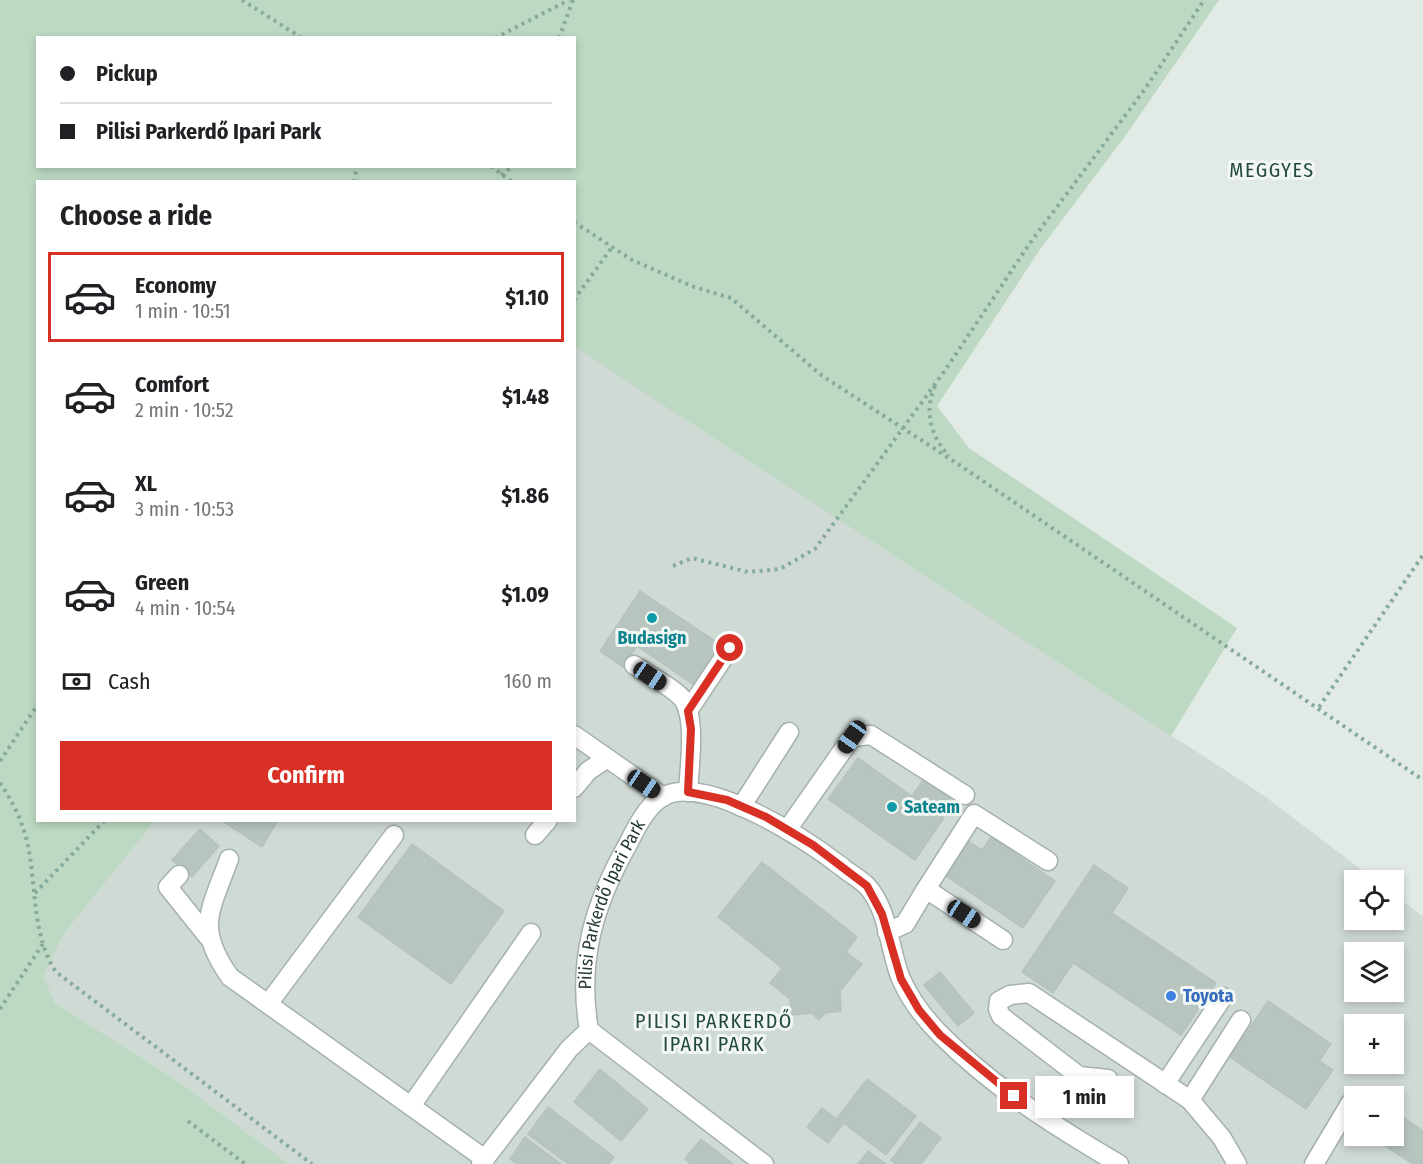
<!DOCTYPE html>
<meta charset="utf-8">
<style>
:root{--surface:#fff;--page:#f2f2f2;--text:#202124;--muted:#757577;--line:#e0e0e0;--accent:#d93025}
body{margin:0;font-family:"Fira Sans Condensed",sans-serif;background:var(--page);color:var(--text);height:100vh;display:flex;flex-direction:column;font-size:22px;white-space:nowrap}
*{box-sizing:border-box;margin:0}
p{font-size:20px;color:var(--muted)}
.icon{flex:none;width:33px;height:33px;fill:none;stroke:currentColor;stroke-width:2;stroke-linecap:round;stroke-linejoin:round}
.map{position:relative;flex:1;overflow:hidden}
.panel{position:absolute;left:36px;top:180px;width:540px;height:642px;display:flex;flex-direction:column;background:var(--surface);border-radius:0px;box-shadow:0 3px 9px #0003}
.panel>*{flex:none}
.banner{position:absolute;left:36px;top:36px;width:540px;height:132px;border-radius:0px;box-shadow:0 3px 9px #0003;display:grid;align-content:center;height:132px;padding:0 24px;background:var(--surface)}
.fabs{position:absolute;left:1344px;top:870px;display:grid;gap:12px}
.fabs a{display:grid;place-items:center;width:60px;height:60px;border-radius:0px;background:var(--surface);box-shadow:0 3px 9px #0003;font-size:30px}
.end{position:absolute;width:27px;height:27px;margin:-14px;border:8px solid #d93025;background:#fff;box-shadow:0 0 0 3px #fff}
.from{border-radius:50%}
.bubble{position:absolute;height:42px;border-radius:0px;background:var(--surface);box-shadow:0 3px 9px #0003;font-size:20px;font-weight:700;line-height:42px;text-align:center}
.car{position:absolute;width:18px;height:36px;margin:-18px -9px;border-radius:8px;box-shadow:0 0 4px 2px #0007;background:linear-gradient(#222 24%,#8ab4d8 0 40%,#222 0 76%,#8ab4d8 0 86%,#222 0)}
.banner b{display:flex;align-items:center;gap:21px;height:57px;font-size:22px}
.banner b+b{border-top:2px solid var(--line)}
.banner i{width:15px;height:15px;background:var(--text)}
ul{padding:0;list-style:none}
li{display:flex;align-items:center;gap:18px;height:90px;margin:0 12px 9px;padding:0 12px;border:3px solid transparent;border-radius:0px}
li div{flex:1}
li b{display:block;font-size:22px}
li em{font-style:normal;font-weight:700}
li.current{border-color:var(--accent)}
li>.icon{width:54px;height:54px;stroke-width:1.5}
h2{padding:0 24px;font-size:27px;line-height:72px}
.pay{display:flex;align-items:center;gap:15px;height:66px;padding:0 24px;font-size:22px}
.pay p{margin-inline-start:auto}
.action{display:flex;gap:12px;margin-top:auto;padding:12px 24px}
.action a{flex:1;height:69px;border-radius:0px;background:var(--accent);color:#fff;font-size:24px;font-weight:700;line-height:69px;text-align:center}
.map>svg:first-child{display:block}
.built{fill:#d0dad5;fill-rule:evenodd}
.green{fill:#bdd9c3;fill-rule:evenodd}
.building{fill:#b8c5bf;stroke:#b5c3bc;stroke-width:1.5}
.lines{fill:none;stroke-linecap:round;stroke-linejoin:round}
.minor-casing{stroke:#a5b1ac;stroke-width:21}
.path{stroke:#86aa9c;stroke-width:4;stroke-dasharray:3 4.5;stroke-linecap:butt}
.minor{stroke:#fff;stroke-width:18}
.route{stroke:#d93025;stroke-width:8}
.culture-dot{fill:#0f9aa8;stroke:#f2f7f4;stroke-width:2}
.shop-dot{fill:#3f7fe0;stroke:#f2f7f4;stroke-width:2}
.labels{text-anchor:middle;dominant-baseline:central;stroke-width:6;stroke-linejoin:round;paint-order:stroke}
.culture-label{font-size:18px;font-weight:bold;fill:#0d838f;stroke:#f2f7f4}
.street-label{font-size:18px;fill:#243932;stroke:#f2f7f4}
.shop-label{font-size:18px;font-weight:bold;fill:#366cbe;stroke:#f2f7f4;text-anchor:start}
.neighbourhood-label{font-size:20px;letter-spacing:1.5px;fill:#22493d;stroke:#f2f7f4}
</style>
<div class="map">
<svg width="1423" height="1164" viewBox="0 0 1423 1164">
<rect width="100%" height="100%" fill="#e2eae6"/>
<path class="built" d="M 575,346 L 1263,795 L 1375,880 L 1354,880 L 1354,920 L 1394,920 L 1394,894 L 1423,917 L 1423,1164 L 289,1164 L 175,1079 L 55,1003 L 42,976 L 63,935 L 155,821 L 574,820 ZM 1354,952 L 1394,952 L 1394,992 L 1354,992 ZM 1354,1024 L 1394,1024 L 1394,1064 L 1354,1064 ZM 1354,1096 L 1394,1096 L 1394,1136 L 1354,1136 Z"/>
<path class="green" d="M 0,0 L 1219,0 L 1126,135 L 1041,248 L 937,406 L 969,448 L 1237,628 L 1171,736 L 611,371 L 575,346 L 574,182 L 38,182 L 38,820 L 155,821 L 63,935 L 43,976 L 55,1003 L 175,1079 L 289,1164 L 0,1164 ZM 38,38 L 574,38 L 574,166 L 38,166 Z"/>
<path class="building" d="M 640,591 L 721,645 L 694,685 L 637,646 L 623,667 L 600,651 Z
M 858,758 L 912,796 L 924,779 L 951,798 L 940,815 L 944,818 L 915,860 L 828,799 Z
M 221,820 L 278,820 L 262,847 Z
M 200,829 L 219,846 L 192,877 L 172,860 Z
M 991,837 L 1055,881 L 1023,928 L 946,876 L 969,842 L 982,850 Z
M 412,844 L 504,911 L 451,984 L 358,917 Z
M 762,862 L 857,937 L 846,952 L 862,964 L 840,991 L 841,1011 L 825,1013 L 819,1020 L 812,1013 L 791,1015 L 790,999 L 770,983 L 782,968 L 718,917 Z
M 1094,865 L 1128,888 L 1112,913 L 1216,983 L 1181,1035 L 1073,963 L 1053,993 L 1022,972 Z
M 940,972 L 974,1013 L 958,1026 L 924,985 Z
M 1268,1001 L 1331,1044 L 1319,1061 L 1333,1070 L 1306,1109 L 1230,1057 Z
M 600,1069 L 648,1109 L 621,1141 L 574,1102 Z
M 867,1079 L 916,1116 L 886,1155 L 837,1118 Z
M 548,1107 L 614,1157 L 609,1164 L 568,1164 L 528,1134 Z
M 822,1108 L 843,1124 L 828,1143 L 807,1127 Z
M 1394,1111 L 1423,1131 L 1423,1164 L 1413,1164 L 1370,1136 L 1394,1136 Z
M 920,1122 L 941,1138 L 921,1164 L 896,1164 L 891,1160 Z
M 525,1137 L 561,1164 L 517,1164 L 510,1159 Z
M 701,1139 L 733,1164 L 691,1164 L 685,1159 Z
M 868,1151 L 886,1164 L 858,1164 Z"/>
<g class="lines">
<defs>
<g id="minor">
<path d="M 634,665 C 649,675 667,684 680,696 C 698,712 689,769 688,792"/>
<path d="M 688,711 L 730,648"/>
<path d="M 574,735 L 663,797"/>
<path d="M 574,788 L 588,771 L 606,759"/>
<path d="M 741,807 L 789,732"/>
<path d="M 787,830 L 852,737 L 871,735 L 965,795"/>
<path d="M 535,835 L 548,820"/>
<path d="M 229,859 C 210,912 195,927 230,977 L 485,1159"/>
<path d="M 179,875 L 168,887 L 208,937"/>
<path d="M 926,889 L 974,814 L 1048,861"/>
<path d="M 887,932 L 905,924 L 926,889 L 1003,940"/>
<path d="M 268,1004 L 394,835"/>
<path d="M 1108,1079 L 1079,1076 L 1001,1016 L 998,1009 L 999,1001 L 1010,995 L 1029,993 L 1190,1100 L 1222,1138 L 1237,1164"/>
<path d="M 1165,1084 L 1223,997"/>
<path d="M 1190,1100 L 1241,1020"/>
<path d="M 411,1106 L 531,933"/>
<path d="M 481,1164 L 569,1049 L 589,1030"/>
<path id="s1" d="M 764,1164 L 589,1030 C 577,961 594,904 628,844 C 636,828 646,807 662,797 C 705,772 808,841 842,867 C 849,873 860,879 867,886 C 889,910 889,950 901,979 C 910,999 925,1019 940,1034 C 992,1087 1056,1127 1119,1164"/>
<path d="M 1314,1164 L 1351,1102"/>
</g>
</defs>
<use href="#minor" class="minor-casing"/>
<path class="path" d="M 242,0 L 302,38
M 495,38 L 569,0
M 559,38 L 573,0
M 491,166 L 512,182
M 501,175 L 513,166
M 354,182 L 357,166
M 574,222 L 632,260 L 694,287 L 731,298 L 821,375 L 958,464 L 1423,780
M 574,300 L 612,247
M 935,386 C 924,411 930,435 949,456
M 673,566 L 692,558 L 748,572 L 780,569 L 815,549 L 946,369 L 1030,243 L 1145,89 L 1204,0
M 1319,707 L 1423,555
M 0,761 L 38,704
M 0,783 C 14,803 25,827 29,851 C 36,890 33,938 56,972 L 312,1164
M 35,893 L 105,820
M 0,1009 L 44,942
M 188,1121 L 245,1164"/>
<use href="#minor" class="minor"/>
</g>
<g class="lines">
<path class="route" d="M 730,648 L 688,711 L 691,729 L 688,792 L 727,800 L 766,817 L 813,845 L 867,886 L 882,914 L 901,979 L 919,1010 L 940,1035 L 1014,1096"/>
</g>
<g class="culture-dot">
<circle cx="652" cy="618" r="6"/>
<circle cx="892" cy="807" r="6"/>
</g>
<circle class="shop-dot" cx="1171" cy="996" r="6"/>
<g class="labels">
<g class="culture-label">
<text x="652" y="638">Budasign</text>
<text x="904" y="807" text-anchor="start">Sateam</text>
</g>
<g class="street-label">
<text stroke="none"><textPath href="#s1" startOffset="351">Pilisi Parkerdő Ipari Park</textPath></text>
</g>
<g class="shop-label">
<text x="1183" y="996">Toyota</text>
</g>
<g class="neighbourhood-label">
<text x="1272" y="170">MEGGYES</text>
<text x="714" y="1021">PILISI PARKERDŐ<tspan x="714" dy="23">IPARI PARK</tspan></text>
</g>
</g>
</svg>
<div class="fabs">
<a><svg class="icon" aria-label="locate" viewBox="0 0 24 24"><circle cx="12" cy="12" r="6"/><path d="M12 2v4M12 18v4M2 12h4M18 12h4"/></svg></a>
<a><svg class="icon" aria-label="layers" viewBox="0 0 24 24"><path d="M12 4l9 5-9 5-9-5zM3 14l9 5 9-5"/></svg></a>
<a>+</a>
<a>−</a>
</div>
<i class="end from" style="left:730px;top:648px"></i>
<i class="end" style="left:1014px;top:1096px"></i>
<div class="bubble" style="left:1035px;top:1076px;width:99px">1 min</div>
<i class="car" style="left:650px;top:676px;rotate:124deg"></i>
<i class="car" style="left:852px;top:737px;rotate:215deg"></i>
<i class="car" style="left:644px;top:784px;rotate:124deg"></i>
<i class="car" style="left:964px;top:914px;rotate:123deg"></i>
<div class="banner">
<b><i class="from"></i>Pickup</b>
<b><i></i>Pilisi Parkerdő Ipari Park</b>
</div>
<section class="panel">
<h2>Choose a ride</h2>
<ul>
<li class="current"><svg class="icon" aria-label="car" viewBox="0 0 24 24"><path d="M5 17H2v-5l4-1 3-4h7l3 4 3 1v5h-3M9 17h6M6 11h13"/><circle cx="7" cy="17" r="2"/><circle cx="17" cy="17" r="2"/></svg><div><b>Economy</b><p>1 min · 10:51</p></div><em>$1.10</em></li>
<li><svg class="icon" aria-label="car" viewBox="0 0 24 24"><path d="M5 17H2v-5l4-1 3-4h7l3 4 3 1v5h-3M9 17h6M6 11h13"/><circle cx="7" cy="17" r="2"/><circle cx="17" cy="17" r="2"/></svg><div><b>Comfort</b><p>2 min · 10:52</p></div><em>$1.48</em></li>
<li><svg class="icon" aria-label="car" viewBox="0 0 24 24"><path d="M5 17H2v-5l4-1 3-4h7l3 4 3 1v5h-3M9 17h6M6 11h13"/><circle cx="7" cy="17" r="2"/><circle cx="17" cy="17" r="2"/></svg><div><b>XL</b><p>3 min · 10:53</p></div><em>$1.86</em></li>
<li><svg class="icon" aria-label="car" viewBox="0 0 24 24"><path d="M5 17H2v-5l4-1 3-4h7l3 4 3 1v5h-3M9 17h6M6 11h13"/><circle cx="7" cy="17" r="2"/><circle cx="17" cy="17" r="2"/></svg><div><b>Green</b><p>4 min · 10:54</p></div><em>$1.09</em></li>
</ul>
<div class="pay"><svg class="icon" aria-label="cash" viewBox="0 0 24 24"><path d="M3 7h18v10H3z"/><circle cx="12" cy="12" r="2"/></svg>Cash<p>160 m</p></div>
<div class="action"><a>Confirm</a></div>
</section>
</div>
